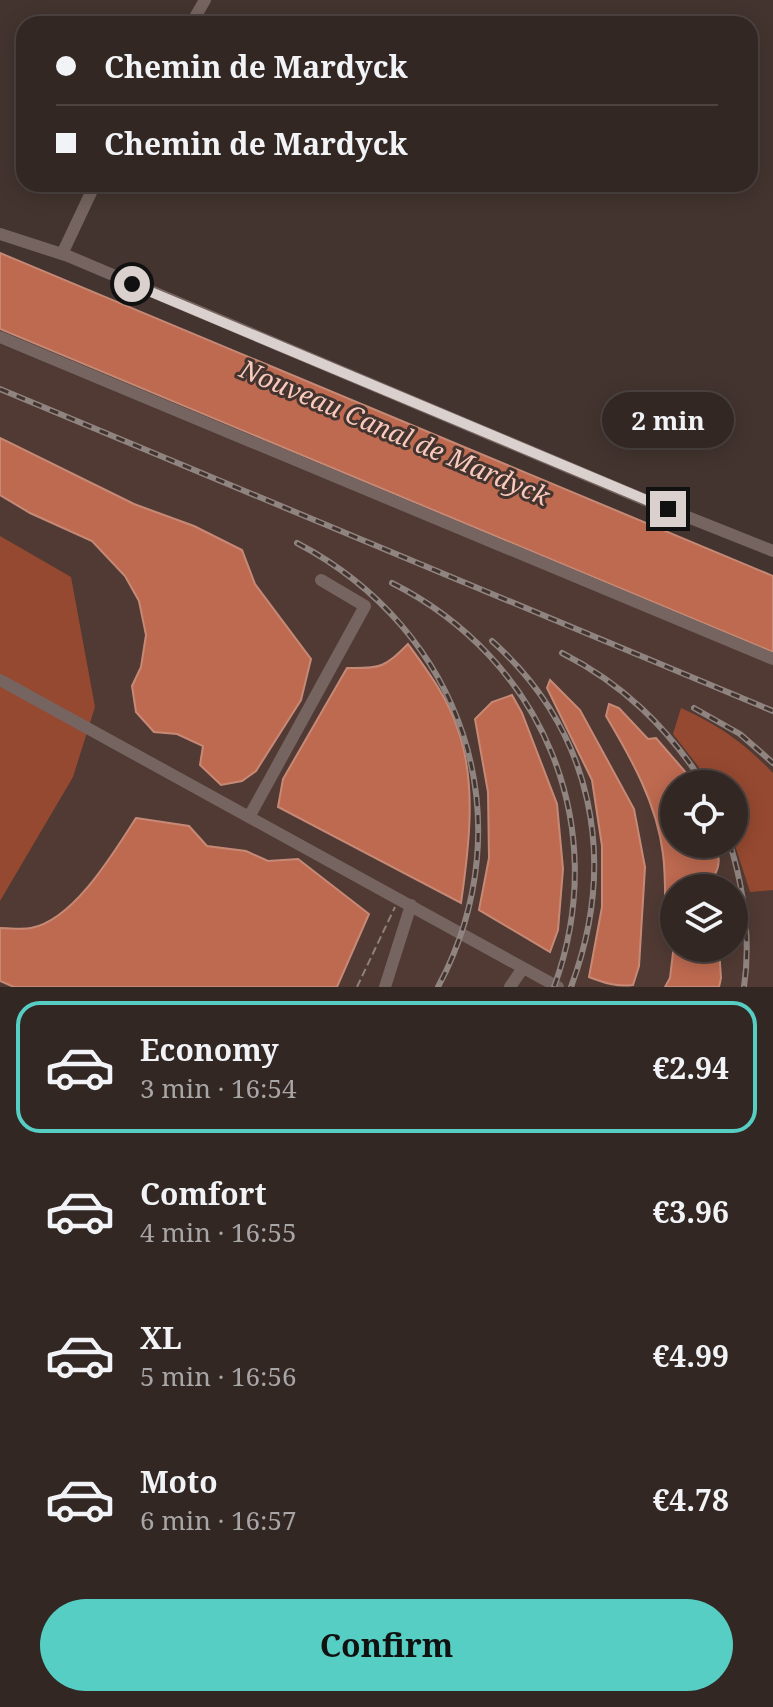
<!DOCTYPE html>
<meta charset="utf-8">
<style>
:root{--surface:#322723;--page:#3a2f2b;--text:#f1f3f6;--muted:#a8a5a6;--line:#4d4441;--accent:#56cec4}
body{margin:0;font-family:"Noto Serif",serif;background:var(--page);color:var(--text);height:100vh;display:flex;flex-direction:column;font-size:30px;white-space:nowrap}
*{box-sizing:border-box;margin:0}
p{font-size:26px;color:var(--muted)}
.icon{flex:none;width:44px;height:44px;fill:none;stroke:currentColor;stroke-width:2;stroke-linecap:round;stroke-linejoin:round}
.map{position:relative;height:987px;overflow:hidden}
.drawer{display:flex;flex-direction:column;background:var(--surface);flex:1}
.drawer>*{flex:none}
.guide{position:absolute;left:16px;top:16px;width:742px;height:176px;border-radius:24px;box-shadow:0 4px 20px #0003,0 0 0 2px var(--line);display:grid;align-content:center;height:176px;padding:0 40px;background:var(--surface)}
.buttons{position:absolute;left:660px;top:770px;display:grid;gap:16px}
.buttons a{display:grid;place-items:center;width:88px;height:88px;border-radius:50%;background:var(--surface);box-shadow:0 4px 20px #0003,0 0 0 2px var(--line);font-size:40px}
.end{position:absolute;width:36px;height:36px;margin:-18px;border:10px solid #dad0cd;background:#111;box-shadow:0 0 0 4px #111}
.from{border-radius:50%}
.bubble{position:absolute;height:56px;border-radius:28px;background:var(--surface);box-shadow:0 4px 20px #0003,0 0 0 2px var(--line);font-size:26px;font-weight:700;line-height:56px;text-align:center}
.guide b{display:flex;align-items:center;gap:28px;height:76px;font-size:30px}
.guide b+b{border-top:2px solid var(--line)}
.guide i{width:20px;height:20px;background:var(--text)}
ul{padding:14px 0 0;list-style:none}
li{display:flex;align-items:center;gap:24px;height:132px;margin:0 16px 12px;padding:0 24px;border:4px solid transparent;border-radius:24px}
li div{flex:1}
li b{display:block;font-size:30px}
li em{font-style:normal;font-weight:700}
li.active{border-color:var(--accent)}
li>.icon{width:72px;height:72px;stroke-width:1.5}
.action{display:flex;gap:16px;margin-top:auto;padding:16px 40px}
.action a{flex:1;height:92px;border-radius:48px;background:var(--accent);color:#111;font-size:32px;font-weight:700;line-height:92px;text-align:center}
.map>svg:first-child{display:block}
.built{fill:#513a34;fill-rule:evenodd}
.green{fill:#964931}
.water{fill:#be6a50;stroke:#c68976;stroke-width:2}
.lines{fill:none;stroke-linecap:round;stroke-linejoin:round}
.path{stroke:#8d817d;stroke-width:2;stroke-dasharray:8 4;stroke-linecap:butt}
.minor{stroke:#75645f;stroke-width:12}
.rail-casing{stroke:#908480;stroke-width:6}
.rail{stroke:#43342f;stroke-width:3;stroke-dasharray:9;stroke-linecap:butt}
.route{stroke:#dad0cd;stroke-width:10}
.labels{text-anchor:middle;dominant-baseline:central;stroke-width:6;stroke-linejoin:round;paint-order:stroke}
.water-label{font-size:26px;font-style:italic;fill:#f9c9bb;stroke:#43342f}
</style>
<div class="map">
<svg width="773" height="987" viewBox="0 0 773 987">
<rect width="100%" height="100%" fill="#43342f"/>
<path class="built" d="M 0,344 L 773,665 L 773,987 L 0,987 ZM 674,784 L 734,784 L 734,844 L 674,844 ZM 674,888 L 734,888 L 734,948 L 674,948 Z"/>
<path class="green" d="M 0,536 L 71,577 L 95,707 L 73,777 L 0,901 Z
M 681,708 C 720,726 743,742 773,773 L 773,890 L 750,892 L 734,842 L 734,784 L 707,784 L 698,766 L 673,734 Z"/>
<path class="water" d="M 0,253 L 773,576 L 773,652 L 0,329 Z
M 0,438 L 134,504 L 194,526 L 242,550 L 255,584 L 311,659 L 301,700 L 256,771 L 242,781 L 221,785 L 200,765 L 203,746 L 177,734 L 154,732 L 136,712 L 132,686 L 141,667 L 146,635 L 139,601 L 125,576 L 92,541 L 30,513 L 0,495 Z
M 408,644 C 427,670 448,698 458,730 C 477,783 469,848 461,903 L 278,807 L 283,779 L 347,668 C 381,669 385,667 408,644 Z
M 550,680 L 580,710 L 634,809 L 645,867 L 639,966 L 633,985 C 617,987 604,983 589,977 L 602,907 L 602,846 L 592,780 L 547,688 Z
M 512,695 L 522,713 L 557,804 L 563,869 L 558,930 L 550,952 L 479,910 L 489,858 L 488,792 L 475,719 L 492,702 Z
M 609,704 L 619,708 L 648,739 L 656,738 L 688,775 L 693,784 L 674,784 L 674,844 L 716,844 C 722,864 718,872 706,888 L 674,888 L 674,924 L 665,923 C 665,900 666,877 663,854 C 657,804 631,758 606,716 Z
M 136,818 L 189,826 L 207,846 L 246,851 L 268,861 L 298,859 L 369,914 L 337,987 L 14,987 L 0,981 L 0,928 C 10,928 22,930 31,928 C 74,920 114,852 136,818 Z
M 674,944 L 674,948 L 719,948 L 721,978 L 719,987 L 665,987 L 670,978 Z"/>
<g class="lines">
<path class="path" d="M 357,987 L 395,907"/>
<path class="minor" d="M 191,24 L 205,0
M 0,234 L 68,256 L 645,500 L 773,551
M 62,254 L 95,184
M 0,337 L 773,659
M 0,680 L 558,987
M 249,817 L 365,606 L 321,580
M 385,987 L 411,905
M 510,987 L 523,968"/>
<defs>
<path id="rail" d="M 0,389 L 773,711
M 297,543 C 463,630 527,820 438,987
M 392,583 C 543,659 613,826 554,987
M 492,641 C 594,732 618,861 571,987
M 562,653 C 623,684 667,727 704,784
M 694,708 L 740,734 L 773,763
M 730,844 C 744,890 751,939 744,987"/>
</defs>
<use href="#rail" class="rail-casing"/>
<use href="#rail" class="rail"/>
</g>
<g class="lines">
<path class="route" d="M 132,284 L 668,509"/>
</g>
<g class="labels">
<g class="water-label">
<text transform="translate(395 432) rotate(23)">Nouveau Canal de Mardyck</text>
</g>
</g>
</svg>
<div class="buttons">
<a><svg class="icon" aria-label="locate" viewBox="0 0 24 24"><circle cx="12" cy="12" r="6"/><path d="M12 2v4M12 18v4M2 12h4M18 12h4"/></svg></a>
<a><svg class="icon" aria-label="layers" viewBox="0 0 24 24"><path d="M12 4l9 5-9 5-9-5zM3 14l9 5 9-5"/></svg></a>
</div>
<i class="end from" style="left:132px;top:284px"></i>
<i class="end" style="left:668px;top:509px"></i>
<div class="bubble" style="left:602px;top:392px;width:132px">2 min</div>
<div class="guide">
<b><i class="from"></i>Chemin de Mardyck</b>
<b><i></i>Chemin de Mardyck</b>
</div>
</div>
<section class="drawer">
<ul>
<li class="active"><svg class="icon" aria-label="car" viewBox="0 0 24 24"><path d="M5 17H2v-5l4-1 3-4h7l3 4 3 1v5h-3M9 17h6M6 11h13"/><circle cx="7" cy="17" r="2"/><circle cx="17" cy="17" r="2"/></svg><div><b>Economy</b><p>3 min · 16:54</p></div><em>€2.94</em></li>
<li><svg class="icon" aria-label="car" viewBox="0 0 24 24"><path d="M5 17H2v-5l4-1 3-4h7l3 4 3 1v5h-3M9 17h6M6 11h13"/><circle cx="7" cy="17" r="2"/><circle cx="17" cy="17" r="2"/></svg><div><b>Comfort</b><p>4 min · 16:55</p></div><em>€3.96</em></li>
<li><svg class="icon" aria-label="car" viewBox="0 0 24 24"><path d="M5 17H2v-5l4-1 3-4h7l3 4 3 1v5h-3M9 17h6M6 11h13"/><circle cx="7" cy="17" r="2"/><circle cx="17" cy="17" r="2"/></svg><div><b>XL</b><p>5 min · 16:56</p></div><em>€4.99</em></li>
<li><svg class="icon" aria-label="car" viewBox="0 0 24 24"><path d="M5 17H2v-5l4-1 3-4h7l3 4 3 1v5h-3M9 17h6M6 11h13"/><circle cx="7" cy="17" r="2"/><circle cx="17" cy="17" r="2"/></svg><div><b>Moto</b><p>6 min · 16:57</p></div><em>€4.78</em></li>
</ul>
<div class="action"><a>Confirm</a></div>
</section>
